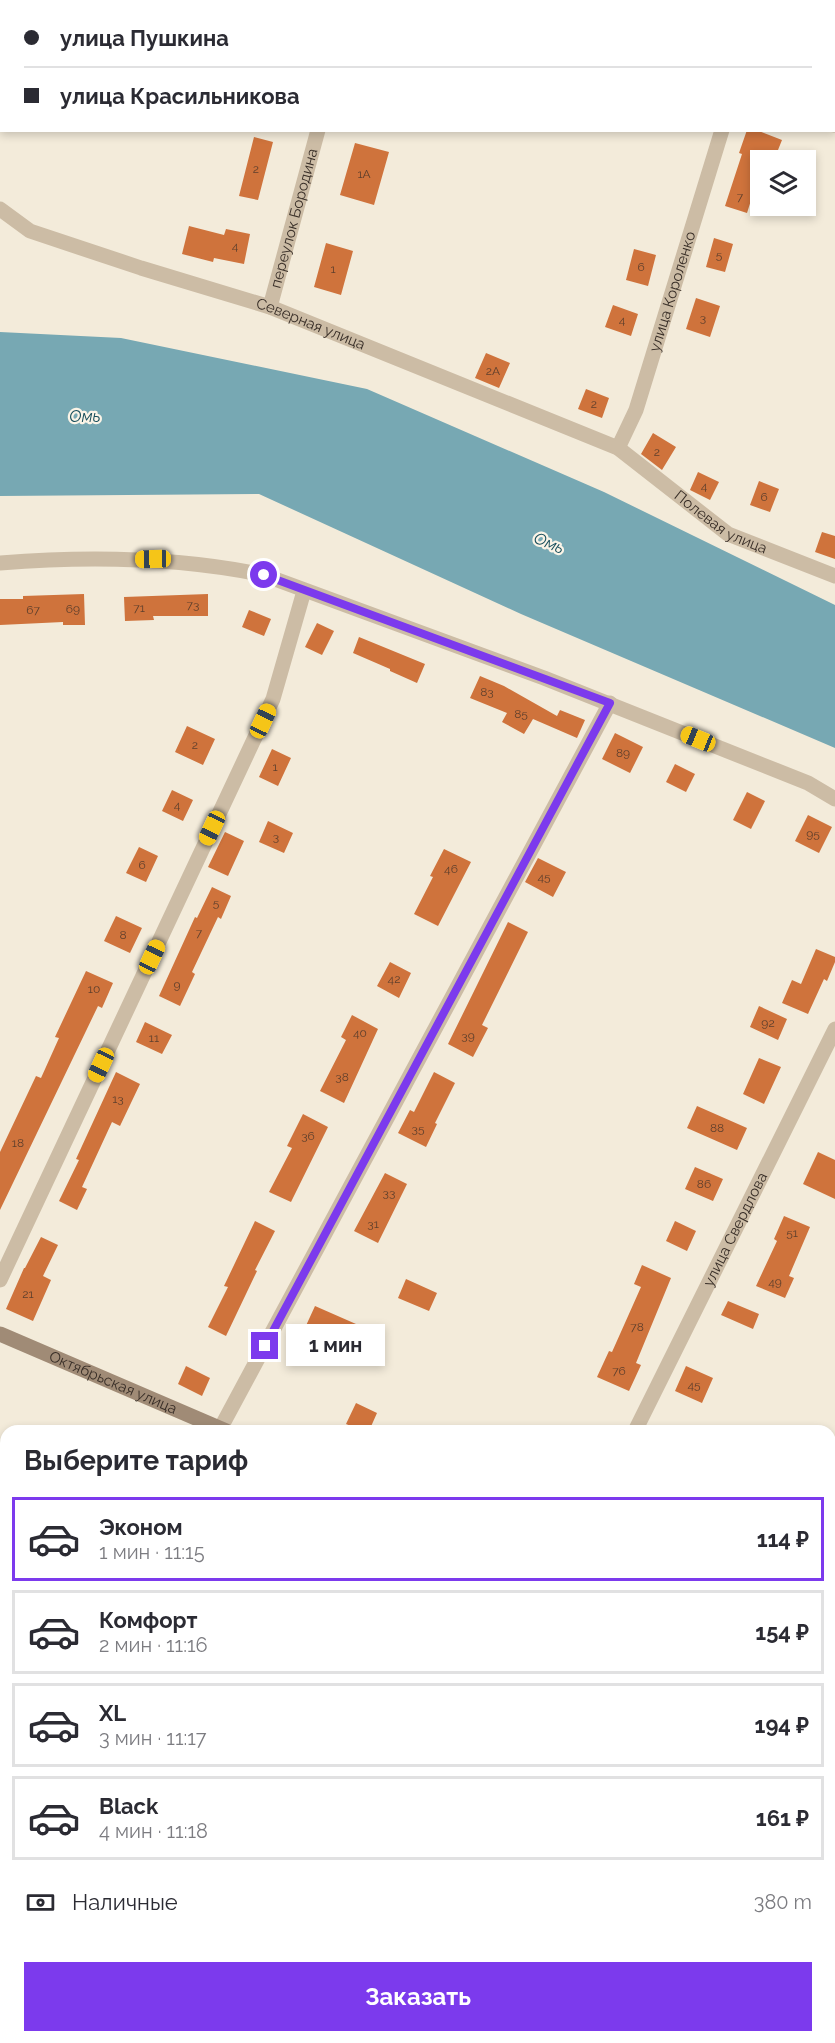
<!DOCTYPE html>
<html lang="ru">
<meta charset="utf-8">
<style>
:root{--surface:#fff;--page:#f7f7f7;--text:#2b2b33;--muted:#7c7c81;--line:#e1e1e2;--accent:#7c3aed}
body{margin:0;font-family:Raleway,sans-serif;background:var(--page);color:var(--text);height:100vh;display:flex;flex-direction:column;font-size:22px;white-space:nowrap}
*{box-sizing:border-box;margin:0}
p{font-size:20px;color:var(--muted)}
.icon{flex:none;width:33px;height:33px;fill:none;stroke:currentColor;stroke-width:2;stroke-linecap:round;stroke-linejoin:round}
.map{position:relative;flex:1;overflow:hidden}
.panel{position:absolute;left:0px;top:1425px;width:836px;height:618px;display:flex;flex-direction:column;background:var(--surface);border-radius:18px 18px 0 0;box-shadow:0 3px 9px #0003}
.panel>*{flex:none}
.banner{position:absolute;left:0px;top:0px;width:836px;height:132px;box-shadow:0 3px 9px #0003;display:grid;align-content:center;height:132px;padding:0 24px;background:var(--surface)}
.tools{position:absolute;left:750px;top:150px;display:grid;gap:12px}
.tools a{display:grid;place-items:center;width:66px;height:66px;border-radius:0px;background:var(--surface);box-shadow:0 3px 9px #0003;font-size:30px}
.end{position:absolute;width:27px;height:27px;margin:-14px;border:8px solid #7c3aed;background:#fff;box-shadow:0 0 0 3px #fff}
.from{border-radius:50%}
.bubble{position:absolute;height:42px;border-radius:0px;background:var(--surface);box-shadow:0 3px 9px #0003;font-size:20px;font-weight:700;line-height:42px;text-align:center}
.car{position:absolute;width:18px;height:36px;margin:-18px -9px;border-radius:8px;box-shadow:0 0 4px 2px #0007;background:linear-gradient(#f5c518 24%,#345 0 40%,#f5c518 0 76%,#345 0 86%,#f5c518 0)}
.banner b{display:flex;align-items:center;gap:21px;height:57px;font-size:22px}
.banner b+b{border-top:2px solid var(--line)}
.banner i{width:15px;height:15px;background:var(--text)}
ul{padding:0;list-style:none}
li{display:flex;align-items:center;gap:18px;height:84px;margin:0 12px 9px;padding:0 12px;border:3px solid var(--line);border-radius:0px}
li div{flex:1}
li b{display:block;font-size:22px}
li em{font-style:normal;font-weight:700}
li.selected{border-color:var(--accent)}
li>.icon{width:54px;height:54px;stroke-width:1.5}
h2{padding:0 24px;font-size:27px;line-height:72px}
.pay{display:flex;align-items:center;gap:15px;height:66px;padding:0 24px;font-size:22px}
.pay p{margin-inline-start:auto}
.action{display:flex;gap:12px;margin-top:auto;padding:12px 24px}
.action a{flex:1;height:69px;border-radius:0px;background:var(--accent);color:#fff;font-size:24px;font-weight:700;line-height:69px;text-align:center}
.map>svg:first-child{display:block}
.water{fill:#77a8b3}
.building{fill:#cf733c}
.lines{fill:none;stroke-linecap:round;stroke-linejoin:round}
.street{stroke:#ccbca5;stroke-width:15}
.secondary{stroke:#a08b76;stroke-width:15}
.route{stroke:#7c3aed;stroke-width:8}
.labels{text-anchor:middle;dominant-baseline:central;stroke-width:4.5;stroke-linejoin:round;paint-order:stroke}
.number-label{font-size:12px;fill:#5e3f2c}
.street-label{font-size:15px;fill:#382e27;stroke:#fbf4e7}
.water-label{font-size:16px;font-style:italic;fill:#194f5c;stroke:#fbf4e7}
</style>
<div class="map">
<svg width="835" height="2043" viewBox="0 0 835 2043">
<rect width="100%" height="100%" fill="#f3ebda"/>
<path class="water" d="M 0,332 L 121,338 L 367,389 L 604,492 L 835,605 L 835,748 L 521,614 L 259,494 L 0,496 Z"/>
<path class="building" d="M 747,130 L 756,130 L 782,140 L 774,160 L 760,160 L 760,172 L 747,213 L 725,206 L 742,154 L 739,153 Z
M 254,137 L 273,142 L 258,200 L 239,196 Z
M 355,143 L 389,152 L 374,205 L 340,195 Z
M 189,226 L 224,235 L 226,229 L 250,234 L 244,264 L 214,258 L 213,262 L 182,254 Z
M 714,238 L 733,244 L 725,272 L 706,267 Z
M 326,243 L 353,251 L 341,295 L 314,287 Z
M 634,249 L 656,255 L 648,286 L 626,280 Z
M 696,298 L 720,306 L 710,337 L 686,329 Z
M 613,305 L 638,314 L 631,336 L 605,327 Z
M 486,353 L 510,363 L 499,388 L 475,378 Z
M 586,389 L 609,398 L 602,418 L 578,409 Z
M 653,433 L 676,447 L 662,470 L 641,454 Z
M 698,472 L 719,482 L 710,500 L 690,490 Z
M 759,481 L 779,489 L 770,512 L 750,505 Z
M 822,532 L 835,536 L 835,559 L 815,552 Z
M 84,594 L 85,625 L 63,625 L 63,622 L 0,625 L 0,599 L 23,599 L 23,596 Z
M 208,594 L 208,616 L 153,616 L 154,620 L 125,621 L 124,597 Z
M 249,610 L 271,619 L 264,636 L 242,627 Z
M 317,623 L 334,631 L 322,655 L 305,647 Z
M 359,637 L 425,664 L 417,683 L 390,671 L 390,669 L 353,653 Z
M 480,676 L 504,686 L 557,716 L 560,710 L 585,720 L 577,738 L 533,719 L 524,734 L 502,722 L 507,713 L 470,698 Z
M 187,726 L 215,739 L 203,765 L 175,752 Z
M 615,733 L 643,747 L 630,773 L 602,759 Z
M 272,749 L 291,758 L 278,786 L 259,777 Z
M 675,764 L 695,774 L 686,792 L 666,782 Z
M 172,790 L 193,800 L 183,821 L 162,811 Z
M 747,792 L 765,801 L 751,829 L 733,820 Z
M 808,815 L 832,827 L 819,853 L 795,841 Z
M 268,821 L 293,833 L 284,853 L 259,842 Z
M 225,832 L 244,841 L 228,876 L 208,867 Z
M 139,847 L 158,856 L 146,882 L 126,873 Z
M 444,849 L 471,862 L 438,926 L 414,914 L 433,877 L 430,876 Z
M 538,858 L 566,872 L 553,897 L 525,882 Z
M 212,887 L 231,896 L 221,919 L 218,917 L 192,972 L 195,974 L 180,1006 L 159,996 L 195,917 L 197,918 Z
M 116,916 L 142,928 L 130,953 L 104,941 Z
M 508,922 L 528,932 L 482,1025 L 488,1028 L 473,1057 L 448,1044 Z
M 816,949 L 835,957 L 835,962 L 827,981 L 824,979 L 808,1014 L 782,1003 L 792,980 L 801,984 Z
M 390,962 L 411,973 L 399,998 L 377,986 Z
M 86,971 L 113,983 L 102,1008 L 98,1006 L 0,1210 L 0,1152 L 36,1076 L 41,1078 L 59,1038 L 55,1037 Z
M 759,1006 L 787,1019 L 778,1040 L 750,1027 Z
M 352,1015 L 378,1029 L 344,1103 L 320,1091 L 346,1040 L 341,1037 Z
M 145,1022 L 172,1035 L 162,1054 L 136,1042 Z
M 759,1058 L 781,1067 L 764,1104 L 743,1094 Z
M 116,1072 L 140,1084 L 120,1126 L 112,1122 L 82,1187 L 87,1189 L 77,1210 L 59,1201 L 79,1160 L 76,1159 Z
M 434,1072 L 455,1083 L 435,1123 L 437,1124 L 426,1147 L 398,1133 L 410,1110 L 414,1112 Z
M 697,1106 L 747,1128 L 737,1150 L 687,1128 Z
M 303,1114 L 328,1127 L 291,1202 L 269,1192 L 292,1148 L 287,1146 Z
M 818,1152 L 835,1160 L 835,1199 L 803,1184 Z
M 695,1167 L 723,1179 L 713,1201 L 685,1189 Z
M 385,1173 L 407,1184 L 378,1243 L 354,1231 Z
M 784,1216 L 810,1227 L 789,1276 L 794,1278 L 785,1298 L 756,1286 L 777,1241 L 774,1239 Z
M 255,1221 L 275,1231 L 255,1270 L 257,1271 L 226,1336 L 208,1327 L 228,1287 L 224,1286 Z
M 675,1221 L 696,1231 L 687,1251 L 666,1241 Z
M 41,1237 L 58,1245 L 43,1276 L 51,1280 L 33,1321 L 6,1309 L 24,1268 L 25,1268 Z
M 642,1265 L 671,1278 L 636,1363 L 641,1365 L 629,1391 L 597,1377 L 609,1351 L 612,1352 L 641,1287 L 634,1284 Z
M 406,1279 L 437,1293 L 429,1311 L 398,1298 Z
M 728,1301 L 759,1314 L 753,1329 L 721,1315 Z
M 315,1306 L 356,1324 L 345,1348 L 304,1330 Z
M 186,1366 L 210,1378 L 202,1396 L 178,1384 Z
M 686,1366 L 713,1378 L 702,1403 L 675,1391 Z
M 356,1403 L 377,1413 L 369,1431 L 363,1431 L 346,1424 Z"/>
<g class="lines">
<g class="street">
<path d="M 347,0 L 354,2"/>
<path d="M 764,2 L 764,0"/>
<path d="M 834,125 L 835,125"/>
<path id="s1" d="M 0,209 L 30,231 L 141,268 L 270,307 L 618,448 L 728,534 L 835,576"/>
<path id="s2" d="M 270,307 L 318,130"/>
<path id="s3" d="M 618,448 L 636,410 L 722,130"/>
<path d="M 0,563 C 88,556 177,557 264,575 L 544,678 L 808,783 L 835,799"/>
<path d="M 0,1280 L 273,699 L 304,591"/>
<path d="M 219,1431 L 610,703"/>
<path id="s4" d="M 635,1431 L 835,1029"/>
<path d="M 830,1740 L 835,1728"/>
<path d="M 0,1884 L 6,1871"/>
<path d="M 830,2023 L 835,2025"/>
<path d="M 245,2043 L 249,2037"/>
<path d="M 697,2043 L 699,2037"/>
</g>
<g class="secondary">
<path id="s5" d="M 0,1334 L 226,1431"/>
<path d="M 830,1695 L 835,1697"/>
</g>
</g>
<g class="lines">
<path class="route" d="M 264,575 L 610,703 L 265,1346"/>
</g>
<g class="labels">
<g class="number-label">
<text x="256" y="169">2</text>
<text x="364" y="174">1А</text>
<text x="740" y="197">7</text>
<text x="235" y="246">4</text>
<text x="719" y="255">5</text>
<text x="641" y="267">6</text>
<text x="333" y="269">1</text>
<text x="703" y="318">3</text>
<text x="622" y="320">4</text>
<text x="493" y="371">2А</text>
<text x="594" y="404">2</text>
<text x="657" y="452">2</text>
<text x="704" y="486">4</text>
<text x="764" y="497">6</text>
<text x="193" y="605">73</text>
<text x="139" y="608">71</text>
<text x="73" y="609">69</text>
<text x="33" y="610">67</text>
<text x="487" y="692">83</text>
<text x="521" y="714">85</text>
<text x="195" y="745">2</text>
<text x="623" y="753">89</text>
<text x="275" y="767">1</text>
<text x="177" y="805">4</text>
<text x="813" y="834">95</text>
<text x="276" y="837">3</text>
<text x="142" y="865">6</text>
<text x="451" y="869">46</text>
<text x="544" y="877">45</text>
<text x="216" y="903">5</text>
<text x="199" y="933">7</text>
<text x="123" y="935">8</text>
<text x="394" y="979">42</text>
<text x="177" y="985">9</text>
<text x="94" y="989">10</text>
<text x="768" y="1023">92</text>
<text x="360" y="1033">40</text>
<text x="468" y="1036">39</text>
<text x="154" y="1038">11</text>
<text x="342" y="1077">38</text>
<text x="118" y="1099">13</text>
<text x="717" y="1128">88</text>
<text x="418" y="1129">35</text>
<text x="308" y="1136">36</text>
<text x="18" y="1143">18</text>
<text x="704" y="1184">86</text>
<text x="389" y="1193">33</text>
<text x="373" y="1224">31</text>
<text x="792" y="1233">51</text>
<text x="775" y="1282">49</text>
<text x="28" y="1294">21</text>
<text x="637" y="1327">78</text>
<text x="619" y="1371">76</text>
<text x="694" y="1385">45</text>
</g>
<g class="street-label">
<text stroke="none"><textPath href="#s2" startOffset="92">переулок Бородина</textPath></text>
<text stroke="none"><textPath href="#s3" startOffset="166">улица Короленко</textPath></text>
<text stroke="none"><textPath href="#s1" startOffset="333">Северная улица</textPath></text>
<text stroke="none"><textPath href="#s1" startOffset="792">Полевая улица</textPath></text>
<text stroke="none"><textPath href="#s4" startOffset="225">улица Свердлова</textPath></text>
<text stroke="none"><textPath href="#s5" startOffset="123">Октябрьская улица</textPath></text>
</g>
<g class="water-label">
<text x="85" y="416">Омь</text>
<text transform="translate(549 543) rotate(23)">Омь</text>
</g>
</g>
</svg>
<div class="tools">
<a><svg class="icon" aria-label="layers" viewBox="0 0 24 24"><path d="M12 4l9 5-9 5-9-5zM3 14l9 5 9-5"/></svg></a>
</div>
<i class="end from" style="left:264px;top:575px"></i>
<i class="end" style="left:265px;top:1346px"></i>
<div class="bubble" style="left:286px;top:1324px;width:99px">1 мин</div>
<i class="car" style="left:153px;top:559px;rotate:269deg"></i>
<i class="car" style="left:263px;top:721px;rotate:25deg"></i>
<i class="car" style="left:698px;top:739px;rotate:292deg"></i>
<i class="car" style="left:212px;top:828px;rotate:205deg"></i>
<i class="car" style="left:152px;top:957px;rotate:25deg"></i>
<i class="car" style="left:101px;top:1065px;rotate:205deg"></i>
<div class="banner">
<b><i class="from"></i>улица Пушкина</b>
<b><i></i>улица Красильникова</b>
</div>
<section class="panel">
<h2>Выберите тариф</h2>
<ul>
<li class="selected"><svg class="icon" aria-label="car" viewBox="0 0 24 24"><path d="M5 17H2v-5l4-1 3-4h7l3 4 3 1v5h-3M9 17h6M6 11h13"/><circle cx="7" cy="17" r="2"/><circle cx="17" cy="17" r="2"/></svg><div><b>Эконом</b><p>1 мин · 11:15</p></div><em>114 ₽</em></li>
<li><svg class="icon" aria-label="car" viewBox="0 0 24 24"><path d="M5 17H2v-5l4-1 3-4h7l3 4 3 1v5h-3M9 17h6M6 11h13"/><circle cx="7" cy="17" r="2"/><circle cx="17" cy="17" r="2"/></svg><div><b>Комфорт</b><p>2 мин · 11:16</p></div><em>154 ₽</em></li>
<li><svg class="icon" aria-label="car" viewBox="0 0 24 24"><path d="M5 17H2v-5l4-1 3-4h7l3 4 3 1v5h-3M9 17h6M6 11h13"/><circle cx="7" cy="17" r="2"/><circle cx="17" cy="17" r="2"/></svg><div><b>XL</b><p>3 мин · 11:17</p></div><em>194 ₽</em></li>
<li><svg class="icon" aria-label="car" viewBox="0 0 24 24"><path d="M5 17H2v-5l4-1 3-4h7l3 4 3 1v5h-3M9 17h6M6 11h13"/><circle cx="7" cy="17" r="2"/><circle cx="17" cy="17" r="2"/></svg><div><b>Black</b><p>4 мин · 11:18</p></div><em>161 ₽</em></li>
</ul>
<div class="pay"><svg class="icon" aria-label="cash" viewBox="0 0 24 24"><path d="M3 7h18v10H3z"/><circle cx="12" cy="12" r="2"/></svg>Наличные<p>380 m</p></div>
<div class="action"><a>Заказать</a></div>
</section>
</div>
